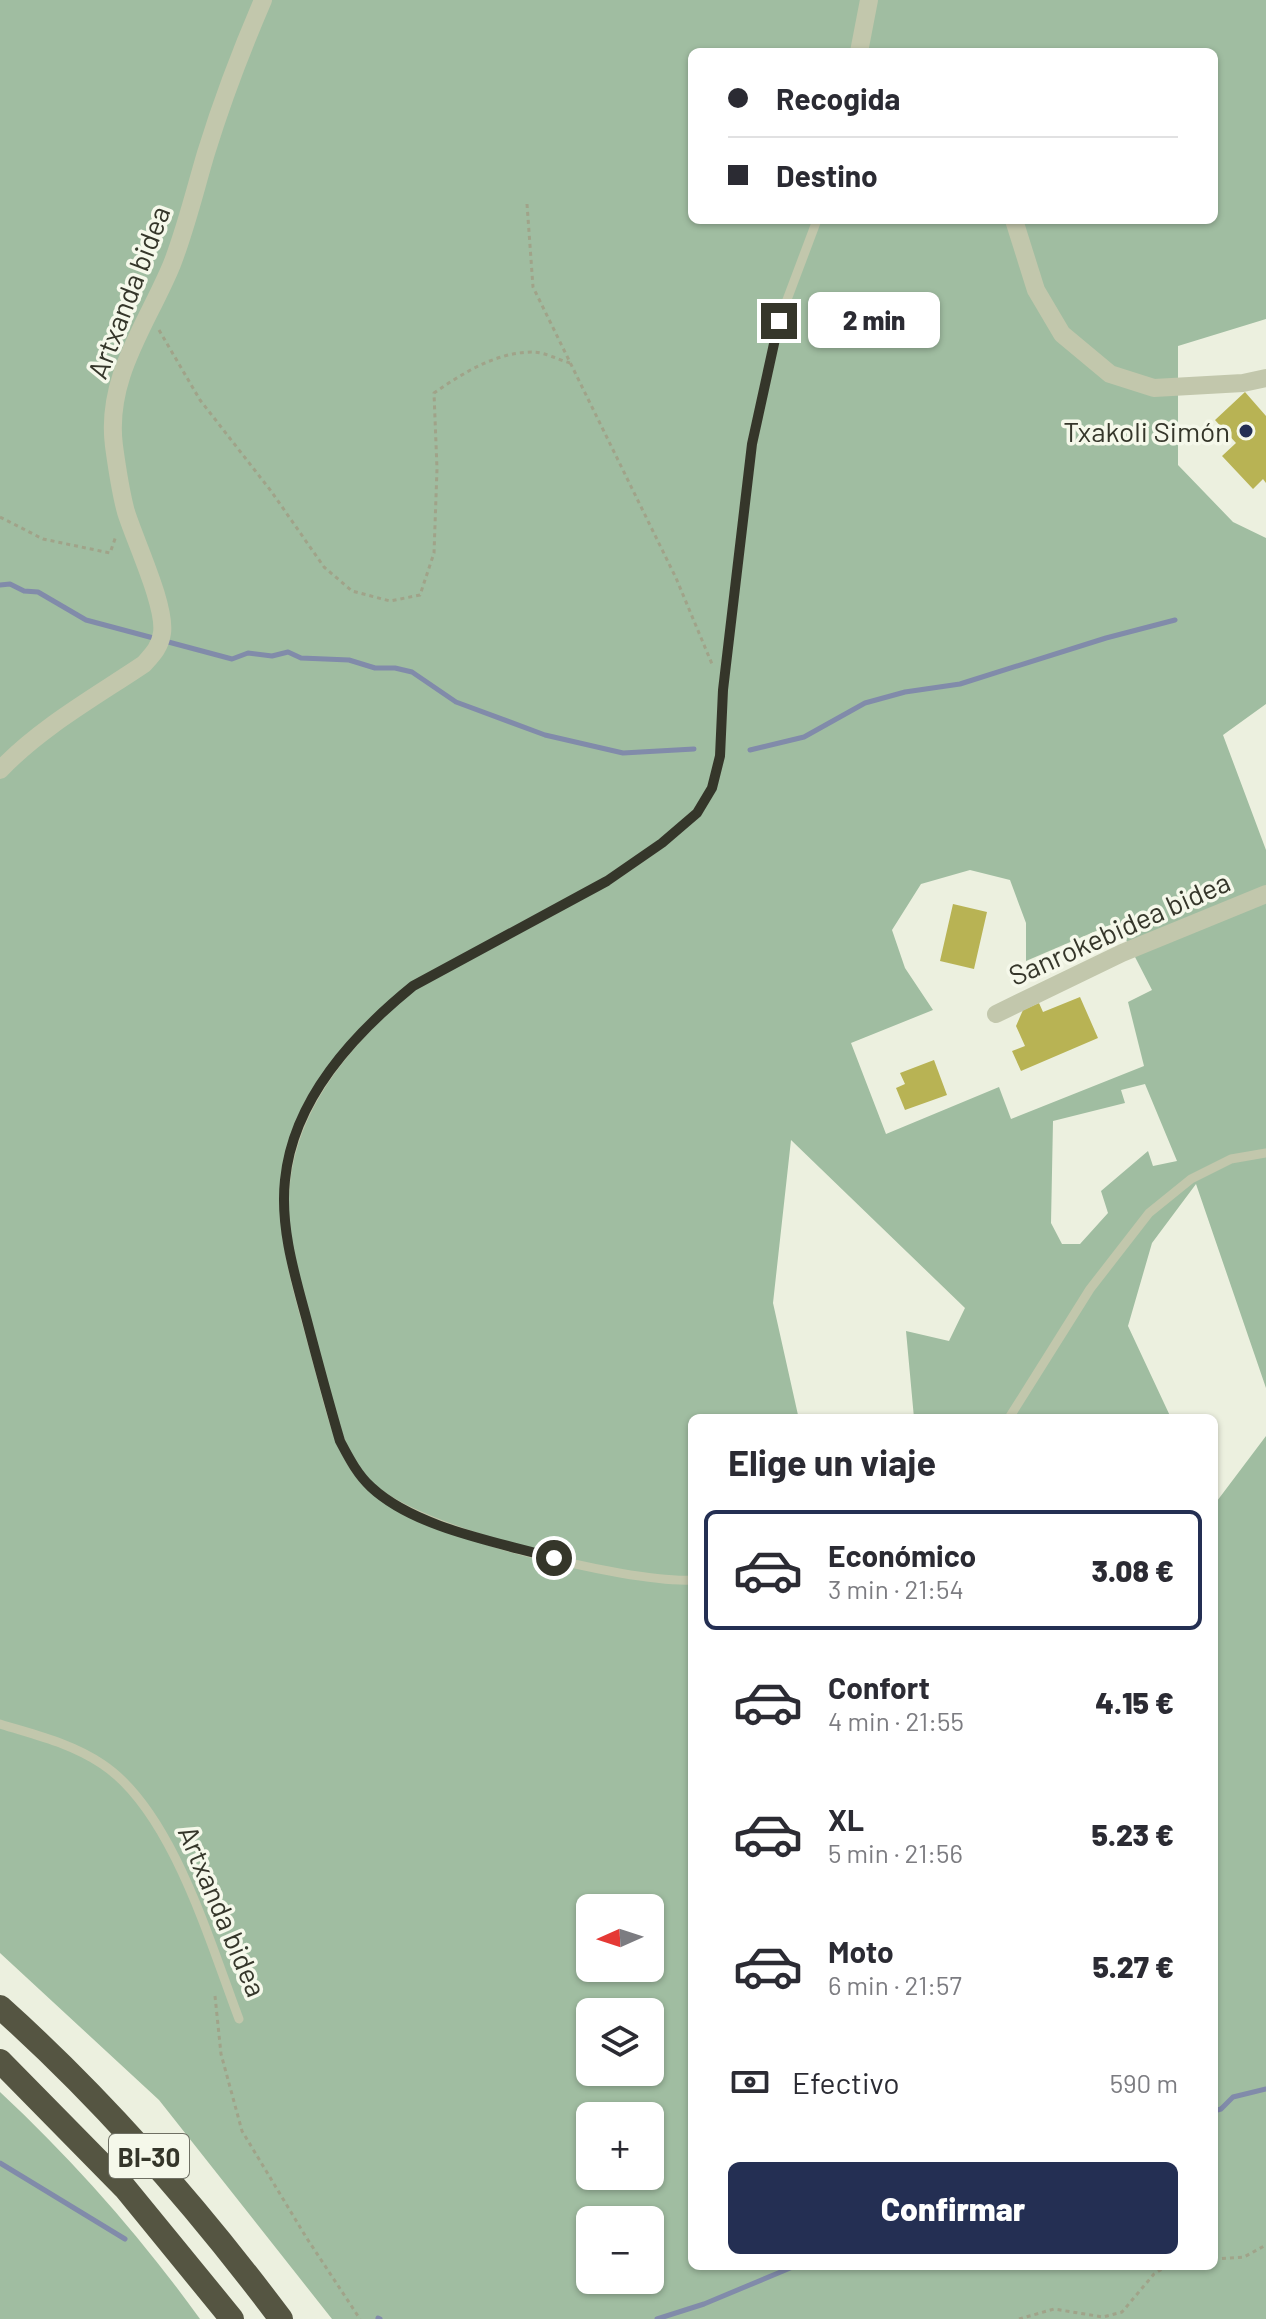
<!DOCTYPE html>
<html lang="es">
<meta charset="utf-8">
<style>
:root{--surface:#fff;--page:#f7f7f7;--text:#2b2b33;--muted:#7c7c81;--line:#e1e1e2;--accent:#242f53}
body{margin:0;font-family:Barlow,sans-serif;background:var(--page);color:var(--text);height:100vh;display:flex;flex-direction:column;font-size:30px;white-space:nowrap}
*{box-sizing:border-box;margin:0}
p{font-size:26px;color:var(--muted)}
.icon{flex:none;width:44px;height:44px;fill:none;stroke:currentColor;stroke-width:2;stroke-linecap:round;stroke-linejoin:round}
.map{position:relative;flex:1;overflow:hidden}
.sheet{position:absolute;left:688px;top:1414px;width:530px;height:856px;display:flex;flex-direction:column;background:var(--surface);border-radius:12px;box-shadow:0 2px 6px #0004}
.sheet>*{flex:none}
.top-card{position:absolute;left:688px;top:48px;width:530px;height:176px;border-radius:12px;box-shadow:0 2px 6px #0004;display:grid;align-content:center;height:176px;padding:0 40px;background:var(--surface)}
.needle{width:52px;rotate:267deg}
.tools{position:absolute;left:576px;top:1894px;display:grid;gap:16px}
.tools a{display:grid;place-items:center;width:88px;height:88px;border-radius:12px;background:var(--surface);box-shadow:0 2px 6px #0004;font-size:40px}
.end{position:absolute;width:36px;height:36px;margin:-18px;border:10px solid #35362a;background:#fff;box-shadow:0 0 0 4px #fff}
.from{border-radius:50%}
.bubble{position:absolute;height:56px;border-radius:12px;background:var(--surface);box-shadow:0 2px 6px #0004;font-size:26px;font-weight:800;line-height:56px;text-align:center}
.top-card b{display:flex;align-items:center;gap:28px;height:76px;font-size:30px}
.top-card b+b{border-top:2px solid var(--line)}
.top-card i{width:20px;height:20px;background:var(--text)}
ul{padding:0;list-style:none}
li{display:flex;align-items:center;gap:24px;height:120px;margin:0 16px 12px;padding:0 24px;border:4px solid transparent;border-radius:12px}
li div{flex:1}
li b{display:block;font-size:30px}
li em{font-style:normal;font-weight:800}
li.on{border-color:var(--accent)}
li>.icon{width:72px;height:72px;stroke-width:1.5}
h2{padding:0 40px;font-size:36px;line-height:96px}
.pay{display:flex;align-items:center;gap:20px;height:88px;padding:0 40px;font-size:30px}
.pay p{margin-inline-start:auto}
.cta{display:flex;gap:16px;margin-top:auto;padding:16px 40px}
.cta a{flex:1;height:92px;border-radius:12px;background:var(--accent);color:#fff;font-size:32px;font-weight:800;line-height:92px;text-align:center}
.map>svg:first-child{display:block}
.green{fill:#a0bda1;fill-rule:evenodd}
.lines{fill:none;stroke-linecap:round;stroke-linejoin:round}
.stream{stroke:#818baa;stroke-width:5}
.building{fill:#b8b354}
.path{stroke:#a0a389;stroke-width:3;stroke-dasharray:4 4;stroke-linecap:butt}
.service{stroke:#c2c7ac;stroke-width:9}
.minor{stroke:#c2c7ac;stroke-width:18}
.motorway{stroke:#555542;stroke-width:24}
.route{stroke:#35362a;stroke-width:10}
.poi-dot{fill:#242f53;stroke:#f5f8ea;stroke-width:3}
.labels{text-anchor:middle;dominant-baseline:central;stroke-width:7;stroke-linejoin:round;paint-order:stroke}
.shield{fill:#f5f8ea;stroke:#6f7064;stroke-width:2}
.shield-label{font-size:26px;font-weight:bold;fill:#35362a}
.street-label{font-size:28px;fill:#35362a;stroke:#f5f8ea}
.poi-label{font-size:28px;fill:#35362a;stroke:#f5f8ea;text-anchor:end}
</style>
<div class="map">
<svg width="1266" height="2319" viewBox="0 0 1266 2319">
<rect width="100%" height="100%" fill="#ecf0df"/>
<path class="green" d="M 0,0 L 1266,0 L 1266,319 L 1178,346 L 1178,465 L 1233,522 L 1266,538 L 1266,704 L 1223,735 L 1266,850 L 1266,1388 L 1196,1184 L 1152,1243 L 1128,1326 L 1171,1418 L 914,1418 L 906,1331 L 949,1341 L 965,1308 L 791,1140 L 773,1303 L 798,1415 L 806,1418 L 692,1418 L 692,2266 L 1214,2266 L 1214,1505 L 1266,1436 L 1266,2319 L 332,2319 L 159,2100 L 0,1953 ZM 692,52 L 1214,52 L 1214,220 L 692,220 ZM 970,870 L 1010,880 L 1026,923 L 1026,961 L 1117,922 L 1152,990 L 1128,1002 L 1144,1066 L 1011,1119 L 999,1087 L 886,1134 L 851,1043 L 933,1010 L 905,968 L 892,930 L 921,884 ZM 1145,1084 L 1177,1161 L 1153,1166 L 1148,1151 L 1101,1191 L 1108,1213 L 1080,1244 L 1062,1244 L 1051,1223 L 1053,1121 L 1125,1103 L 1121,1090 ZM 590,1908 L 650,1908 L 650,1968 L 590,1968 ZM 590,2012 L 650,2012 L 650,2072 L 590,2072 ZM 590,2116 L 650,2116 L 650,2176 L 590,2176 ZM 590,2220 L 650,2220 L 650,2280 L 590,2280 Z
M 0,2092 C 74,2161 141,2237 200,2319 L 0,2319 Z"/>
<g class="lines">
<path class="stream" d="M 0,585 L 10,584 L 24,591 L 38,592 L 86,620 L 232,659 L 248,653 L 272,656 L 288,652 L 301,658 L 349,660 L 375,668 L 395,668 L 412,672 L 456,702 L 545,735 L 623,753 L 694,749
M 750,750 L 804,737 L 865,703 L 905,692 L 960,684 L 1106,638 L 1175,620
M 1214,2111 L 1221,2109 L 1233,2097 L 1266,2089
M 0,2163 L 125,2239
M 378,2318 L 380,2319
M 657,2319 L 704,2304 L 795,2266"/>
</g>
<path class="building" d="M 1245,392 L 1266,416 L 1266,483 L 1263,479 L 1253,489 L 1222,456 L 1236,443 L 1215,420 Z
M 953,904 L 987,912 L 974,969 L 940,961 Z
M 1080,997 L 1098,1038 L 1021,1071 L 1012,1051 L 1025,1046 L 1016,1026 L 1023,1010 L 1039,1003 L 1043,1012 Z
M 934,1060 L 947,1095 L 905,1110 L 896,1088 L 905,1084 L 900,1073 Z"/>
<g class="lines">
<path class="path" d="M 527,204 L 533,287 L 676,578 L 712,664
M 159,330 L 200,400 L 271,491 L 324,567 L 352,591 L 390,601 L 420,595 L 434,553 L 437,469 L 434,393 C 463,373 496,352 533,352 C 544,352 559,360 570,363
M 0,517 L 43,539 L 110,553 L 116,536
M 215,1996 L 221,2054 L 242,2131 L 306,2237 L 360,2319
M 1214,2259 L 1244,2257 L 1266,2245
M 1019,2319 L 1054,2309 L 1103,2317 L 1122,2312 L 1154,2274 L 1167,2266"/>
<path class="service" d="M 1009,1418 L 1090,1289 L 1149,1213 L 1191,1179 L 1231,1159 L 1266,1153
M 692,1580 C 625,1583 419,1532 371,1487 C 337,1456 329,1403 317,1361 C 305,1315 289,1267 285,1220 C 277,1122 342,1044 413,986 L 607,881 L 662,843 L 697,813 L 712,788 L 720,756 L 723,690 L 752,444 L 779,321 L 817,220
M 0,1724 C 35,1735 71,1743 102,1764 C 172,1810 210,1943 239,2019"/>
<path class="minor" d="M 859,52 L 869,0
M 1014,220 L 1036,290 L 1062,334 L 1110,374 L 1154,388 L 1243,383 L 1266,378
M 0,770 C 41,727 95,697 144,664 C 153,654 160,647 162,633 C 166,606 135,541 126,512 C 120,490 117,468 114,446 C 105,377 148,323 172,264 C 186,228 195,190 206,153 C 222,101 241,51 263,0
M 996,1014 L 1122,953 L 1266,894"/>
<path class="motorway" d="M 0,2007 C 105,2101 197,2207 281,2319
M 0,2061 L 125,2188 L 232,2319"/>
</g>
<g class="lines">
<path class="route" d="M 554,1558 C 497,1542 415,1528 371,1487 C 357,1474 349,1458 340,1441 C 328,1400 317,1359 306,1317 C 294,1273 280,1226 285,1180 C 293,1099 354,1034 413,986 L 607,881 L 662,843 L 697,813 L 712,788 L 720,756 L 723,690 L 752,444 L 779,321"/>
</g>
<circle class="poi-dot" cx="1246" cy="431" r="8"/>
<g class="labels">
<rect class="shield" x="109" y="2134" width="80" height="44" rx="6"/>
<g class="shield-label">
<text x="149" y="2156">BI-30</text>
</g>
<g class="street-label">
<text transform="translate(128 292) rotate(-69)">Artxanda bidea</text>
<text transform="translate(1119 928) rotate(-24)">Sanrokebidea bidea</text>
<text transform="translate(223 1911) rotate(67)">Artxanda bidea</text>
</g>
<g class="poi-label">
<text x="1230" y="431">Txakoli Simón</text>
</g>
</g>
</svg>
<div class="tools">
<a><svg class="needle" viewBox="-14 -14 28 28"><path d="M0-13l5 13h-10z" fill="#e53935"/><path d="M0 13l5-13h-10z" fill="#7c7c81"/></svg></a>
<a><svg class="icon" aria-label="layers" viewBox="0 0 24 24"><path d="M12 4l9 5-9 5-9-5zM3 14l9 5 9-5"/></svg></a>
<a>+</a>
<a>−</a>
</div>
<i class="end from" style="left:554px;top:1558px"></i>
<i class="end" style="left:779px;top:321px"></i>
<div class="bubble" style="left:808px;top:292px;width:132px">2 min</div>
<div class="top-card">
<b><i class="from"></i>Recogida</b>
<b><i></i>Destino</b>
</div>
<section class="sheet">
<h2>Elige un viaje</h2>
<ul>
<li class="on"><svg class="icon" aria-label="car" viewBox="0 0 24 24"><path d="M5 17H2v-5l4-1 3-4h7l3 4 3 1v5h-3M9 17h6M6 11h13"/><circle cx="7" cy="17" r="2"/><circle cx="17" cy="17" r="2"/></svg><div><b>Económico</b><p>3 min · 21:54</p></div><em>3.08 €</em></li>
<li><svg class="icon" aria-label="car" viewBox="0 0 24 24"><path d="M5 17H2v-5l4-1 3-4h7l3 4 3 1v5h-3M9 17h6M6 11h13"/><circle cx="7" cy="17" r="2"/><circle cx="17" cy="17" r="2"/></svg><div><b>Confort</b><p>4 min · 21:55</p></div><em>4.15 €</em></li>
<li><svg class="icon" aria-label="car" viewBox="0 0 24 24"><path d="M5 17H2v-5l4-1 3-4h7l3 4 3 1v5h-3M9 17h6M6 11h13"/><circle cx="7" cy="17" r="2"/><circle cx="17" cy="17" r="2"/></svg><div><b>XL</b><p>5 min · 21:56</p></div><em>5.23 €</em></li>
<li><svg class="icon" aria-label="car" viewBox="0 0 24 24"><path d="M5 17H2v-5l4-1 3-4h7l3 4 3 1v5h-3M9 17h6M6 11h13"/><circle cx="7" cy="17" r="2"/><circle cx="17" cy="17" r="2"/></svg><div><b>Moto</b><p>6 min · 21:57</p></div><em>5.27 €</em></li>
</ul>
<div class="pay"><svg class="icon" aria-label="cash" viewBox="0 0 24 24"><path d="M3 7h18v10H3z"/><circle cx="12" cy="12" r="2"/></svg>Efectivo<p>590 m</p></div>
<div class="cta"><a>Confirmar</a></div>
</section>
</div>
